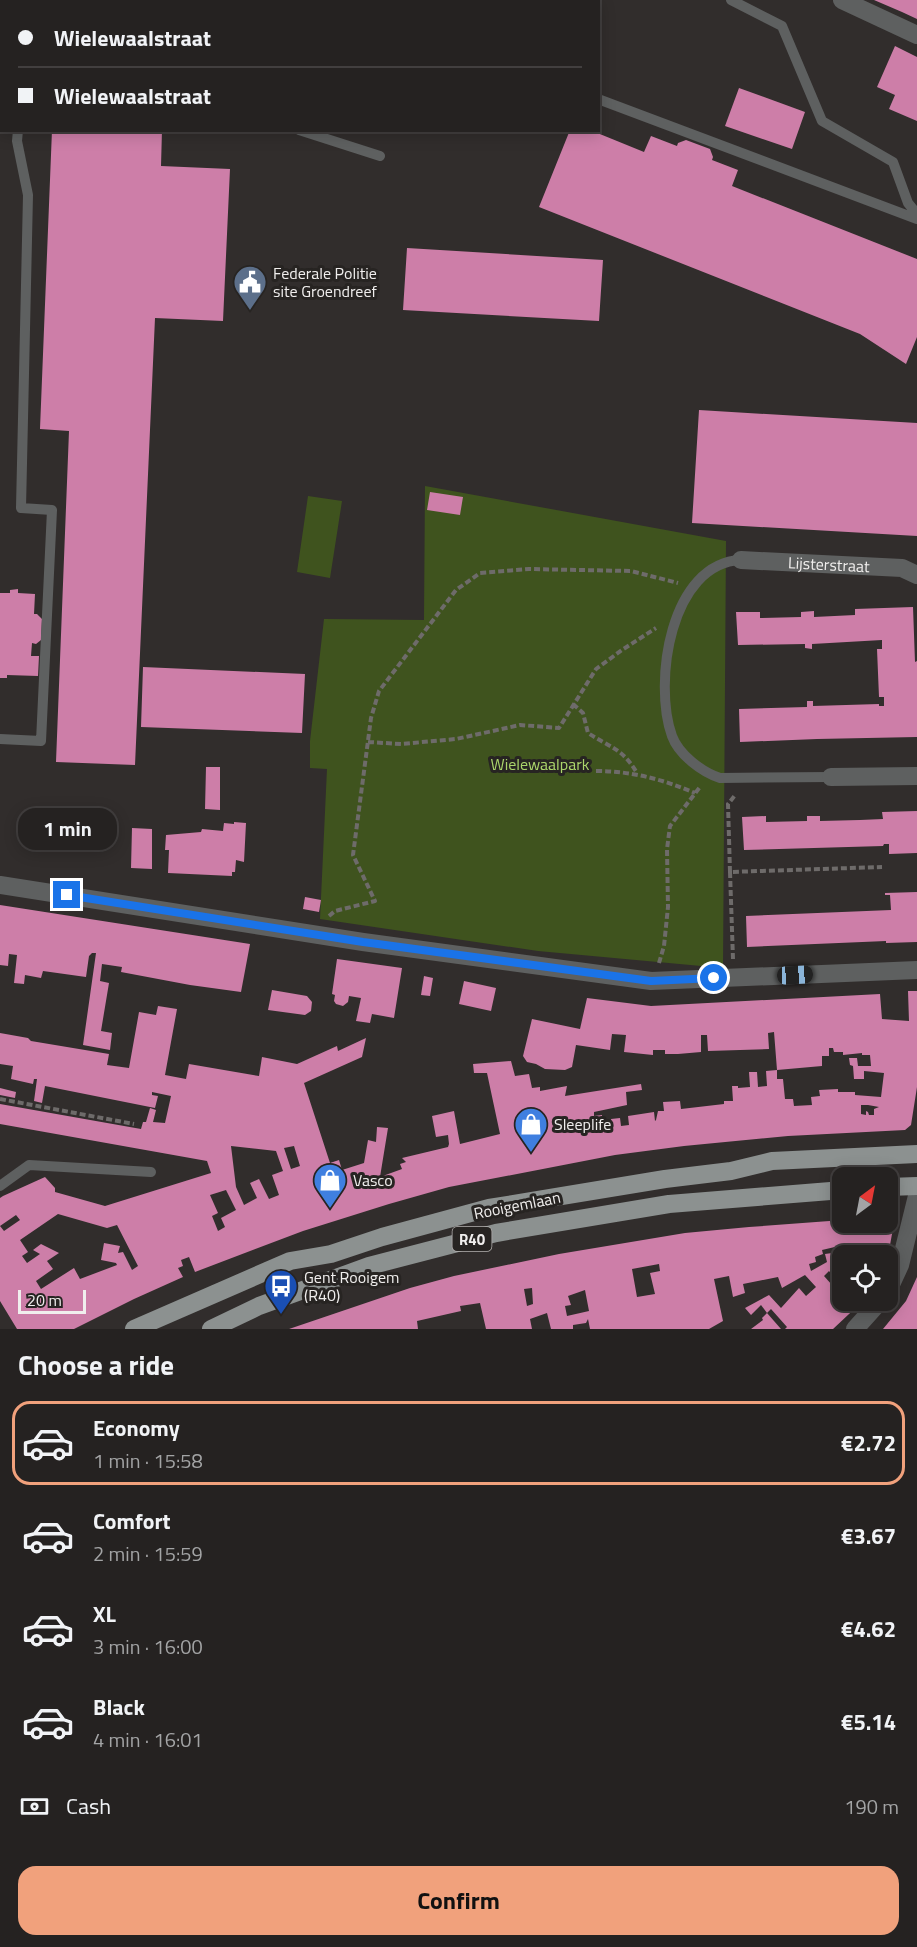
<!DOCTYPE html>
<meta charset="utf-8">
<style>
:root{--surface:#252221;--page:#312f2e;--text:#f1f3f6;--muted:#a3a4a5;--line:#423f3f;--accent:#f1a17c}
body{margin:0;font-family:"Titillium Web",sans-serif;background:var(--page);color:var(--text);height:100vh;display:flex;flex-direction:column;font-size:22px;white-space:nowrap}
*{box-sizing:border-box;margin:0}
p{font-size:20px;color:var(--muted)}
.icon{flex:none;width:33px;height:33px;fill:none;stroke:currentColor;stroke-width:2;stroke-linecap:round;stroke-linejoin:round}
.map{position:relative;height:1329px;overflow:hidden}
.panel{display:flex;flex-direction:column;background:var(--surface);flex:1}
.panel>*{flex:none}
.top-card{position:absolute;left:0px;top:0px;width:600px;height:132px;box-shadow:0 3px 15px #0003,0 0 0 2px var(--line);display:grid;align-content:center;height:132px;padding:0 18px;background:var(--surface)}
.needle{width:39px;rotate:32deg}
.tools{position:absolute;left:832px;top:1167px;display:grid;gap:12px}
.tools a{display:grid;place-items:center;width:66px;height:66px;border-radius:12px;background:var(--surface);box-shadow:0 3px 15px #0003,0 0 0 2px var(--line);font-size:30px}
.scale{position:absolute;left:18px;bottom:15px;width:68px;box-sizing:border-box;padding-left:6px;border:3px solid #f0eeed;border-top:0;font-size:16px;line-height:21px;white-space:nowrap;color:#f0eeed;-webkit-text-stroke:4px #272422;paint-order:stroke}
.end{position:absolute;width:27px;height:27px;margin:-14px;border:8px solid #1a73e8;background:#fff;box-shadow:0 0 0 3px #fff}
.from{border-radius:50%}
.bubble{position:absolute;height:42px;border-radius:18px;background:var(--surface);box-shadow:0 3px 15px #0003,0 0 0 2px var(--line);font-size:20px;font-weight:700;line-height:42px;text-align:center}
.car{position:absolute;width:18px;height:36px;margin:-18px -9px;border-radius:8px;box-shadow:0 0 4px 2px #0007;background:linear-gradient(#222 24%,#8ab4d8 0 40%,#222 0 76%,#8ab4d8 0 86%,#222 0)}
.top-card b{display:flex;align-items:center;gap:21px;height:57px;font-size:22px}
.top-card b+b{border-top:2px solid var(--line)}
.top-card i{width:15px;height:15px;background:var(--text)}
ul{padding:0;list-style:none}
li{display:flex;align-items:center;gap:18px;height:84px;margin:0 12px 9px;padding:0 6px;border:3px solid transparent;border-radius:18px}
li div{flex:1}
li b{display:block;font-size:22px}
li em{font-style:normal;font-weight:700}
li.active{border-color:var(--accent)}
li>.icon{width:54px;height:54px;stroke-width:1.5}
h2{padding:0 18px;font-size:27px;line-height:72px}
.pay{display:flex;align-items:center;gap:15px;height:66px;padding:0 18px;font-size:22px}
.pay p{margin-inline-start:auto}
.action{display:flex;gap:12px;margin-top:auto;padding:12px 18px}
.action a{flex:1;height:69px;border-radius:18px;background:var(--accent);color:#111;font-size:24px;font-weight:700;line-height:69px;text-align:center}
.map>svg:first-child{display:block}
.green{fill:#3f531e}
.building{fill:#cd7ea8;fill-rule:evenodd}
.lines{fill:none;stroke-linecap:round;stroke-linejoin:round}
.path{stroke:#6e6b6a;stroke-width:4;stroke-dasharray:6 3;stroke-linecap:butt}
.lane{stroke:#5e6060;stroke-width:10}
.street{stroke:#5e6060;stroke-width:18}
.primary{stroke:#8c9190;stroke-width:18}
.route{stroke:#1a73e8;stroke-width:8}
.labels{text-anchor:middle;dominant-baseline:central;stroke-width:6;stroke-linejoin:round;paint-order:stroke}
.shield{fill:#272422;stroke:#b4b1b0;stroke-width:1.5}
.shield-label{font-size:15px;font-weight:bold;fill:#f0eeed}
.poi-label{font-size:16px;fill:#f0eeed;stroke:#272422;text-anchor:start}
.street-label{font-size:16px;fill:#f0eeed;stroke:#272422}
.park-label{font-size:16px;fill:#abd56b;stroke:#272422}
</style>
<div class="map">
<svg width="917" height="1329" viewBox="0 0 917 1329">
<rect width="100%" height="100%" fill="#312d2c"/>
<path class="green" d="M 425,486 L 726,541 L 723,968 L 538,951 L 320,919 L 327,769 L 310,768 L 310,741 L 324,619 L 424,620 Z
M 308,496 L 342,501 L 330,578 L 297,572 Z"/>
<path class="building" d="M 874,0 L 917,0 L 917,19 L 902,12 Z
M 895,46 L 917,57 L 917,121 L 889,109 L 895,95 L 877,87 Z
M 739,88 L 805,112 L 792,149 L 725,126 Z
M 52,130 L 162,130 L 161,166 L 230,169 L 223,321 L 155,318 L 135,765 L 56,762 L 69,431 L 40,429 Z
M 570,130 L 590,130 L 644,152 L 651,136 L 677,146 L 678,143 L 686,140 L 710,149 L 713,157 L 712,160 L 738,170 L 732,186 L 917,259 L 917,337 L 906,364 L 860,334 L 539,207 Z
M 407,248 L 603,260 L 599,321 L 403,310 Z
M 699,410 L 917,423 L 917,536 L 692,523 Z
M 430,492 L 463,497 L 460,515 L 427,510 Z
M 18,589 L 18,593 L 35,594 L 34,614 L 37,614 L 42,619 L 41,640 L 36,644 L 32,643 L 31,656 L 39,656 L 38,676 L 7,675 L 7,678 L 0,678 L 0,593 L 10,593 L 10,590 Z
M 913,607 L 915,662 L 917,661 L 917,737 L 817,739 L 740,742 L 739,709 L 807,707 L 807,701 L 813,701 L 813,706 L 879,704 L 879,706 L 884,706 L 884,697 L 879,697 L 877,649 L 882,649 L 882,640 L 812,644 L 812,649 L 805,648 L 805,644 L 738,645 L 736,612 L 760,612 L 760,618 L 801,617 L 801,612 L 814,611 L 814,617 L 855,615 L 855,609 Z
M 143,667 L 305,674 L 302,733 L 141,727 Z
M 206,767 L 220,767 L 220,810 L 205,809 Z
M 917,811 L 917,853 L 889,854 L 889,844 L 884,844 L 883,846 L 744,850 L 742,817 L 766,816 L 766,822 L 807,821 L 807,816 L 820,816 L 820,821 L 860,820 L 883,819 L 882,812 Z
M 234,822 L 246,823 L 244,862 L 236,860 L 235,872 L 232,872 L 232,876 L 168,873 L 169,850 L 165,850 L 166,835 L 201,832 L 202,829 L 223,831 L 224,823 L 234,824 Z
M 132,828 L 152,829 L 152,869 L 131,868 Z
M 917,892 L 917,942 L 886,943 L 886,941 L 747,947 L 746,916 L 891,910 L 890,895 L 885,895 L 885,893 Z
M 305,897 L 321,900 L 319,912 L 303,909 Z
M 0,905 L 250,944 L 241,992 L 190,985 L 121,972 L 122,967 L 102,964 L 100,981 L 109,983 L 101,1031 L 112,1033 L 110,1050 L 83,1045 L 96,953 L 92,953 L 89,956 L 86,977 L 43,971 L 41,978 L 25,975 L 24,984 L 14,983 L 17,955 L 9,954 L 8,966 L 0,965 Z
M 337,959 L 402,968 L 394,1018 L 372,1014 L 370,1023 L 356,1021 L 361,998 L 349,996 L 348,1002 L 343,1006 L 336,1004 L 334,1001 L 335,995 L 332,994 Z
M 424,976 L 433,978 L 430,996 L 421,995 Z
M 464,981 L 496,988 L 491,1011 L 459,1004 Z
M 272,990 L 307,996 L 312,1002 L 311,1011 L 305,1015 L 268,1010 Z
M 908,991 L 917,991 L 917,1087 L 911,1125 L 905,1130 L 788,1136 L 684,1146 L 615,1155 L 449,1187 L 389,1204 L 303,1231 L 195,1272 L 189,1257 L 181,1260 L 183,1266 L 178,1268 L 183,1277 L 134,1299 L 74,1329 L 17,1329 L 0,1301 L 0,1198 L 3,1196 L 45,1177 L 55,1188 L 55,1192 L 105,1206 L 211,1173 L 207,1161 L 0,1124 L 0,1104 L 141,1129 L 143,1122 L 146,1122 L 150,1108 L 156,1110 L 153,1122 L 165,1123 L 171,1096 L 152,1092 L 152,1095 L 158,1096 L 155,1108 L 45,1086 L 42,1103 L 34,1101 L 37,1079 L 34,1079 L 33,1084 L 11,1079 L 13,1066 L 0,1064 L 0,1033 L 28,1038 L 31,1041 L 109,1054 L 107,1065 L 129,1068 L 139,1012 L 156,1015 L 158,1006 L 177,1009 L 165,1075 L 186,1079 L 189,1064 L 259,1076 L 262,1057 L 297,1064 L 337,1046 L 338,1051 L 366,1038 L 362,1057 L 304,1083 L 330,1163 L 339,1160 L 342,1170 L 364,1163 L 368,1140 L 376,1142 L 377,1127 L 388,1128 L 380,1177 L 402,1169 L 400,1164 L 406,1162 L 402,1158 L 448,1147 L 449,1144 L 448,1135 L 436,1137 L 432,1116 L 454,1111 L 460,1144 L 500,1134 L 487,1073 L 474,1073 L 473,1064 L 511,1061 L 515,1076 L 529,1074 L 532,1088 L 540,1087 L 540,1091 L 567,1086 L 565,1096 L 641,1084 L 642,1090 L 626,1092 L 627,1105 L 594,1112 L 594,1116 L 602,1115 L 602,1129 L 612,1127 L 611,1119 L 620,1118 L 621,1126 L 629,1125 L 628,1116 L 654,1112 L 655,1121 L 656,1120 L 658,1111 L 664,1111 L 663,1102 L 680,1101 L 681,1109 L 724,1104 L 724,1101 L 733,1101 L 732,1086 L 738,1086 L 738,1088 L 750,1087 L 749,1072 L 757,1072 L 758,1087 L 767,1086 L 766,1071 L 777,1070 L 774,1032 L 768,1033 L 769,1049 L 708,1051 L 707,1035 L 701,1035 L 701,1052 L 678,1054 L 665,1054 L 665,1050 L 653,1050 L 653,1055 L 624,1052 L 626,1035 L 612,1034 L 610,1050 L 576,1045 L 572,1067 L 565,1070 L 545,1069 L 536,1064 L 527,1062 L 523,1056 L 532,1019 L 580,1029 L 587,998 L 651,1006 L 880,994 L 882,1019 L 909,1021 ZM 829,1048 L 833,1048 L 834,1052 L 843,1052 L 843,1055 L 862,1053 L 862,1055 L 870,1055 L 871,1066 L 858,1066 L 857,1058 L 849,1058 L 850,1065 L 853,1066 L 854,1079 L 864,1079 L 864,1071 L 884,1073 L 881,1097 L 855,1095 L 855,1092 L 838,1092 L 838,1089 L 819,1090 L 820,1096 L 811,1097 L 812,1105 L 794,1106 L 793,1099 L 785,1099 L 783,1079 L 777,1079 L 777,1070 L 822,1066 L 822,1056 L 829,1056 ZM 861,1105 L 868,1105 L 879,1107 L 874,1109 L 874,1115 L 869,1115 L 868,1112 L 866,1111 L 866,1115 L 861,1114 ZM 231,1146 L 276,1151 L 283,1171 L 272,1175 L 279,1195 L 269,1199 L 259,1179 L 250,1183 L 257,1198 L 244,1205 L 236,1187 ZM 294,1146 L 300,1166 L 291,1169 L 284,1148 ZM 226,1190 L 236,1210 L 221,1218 L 225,1227 L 218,1231 L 212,1216 L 218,1213 L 210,1195 ZM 58,1214 L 107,1228 L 117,1225 L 138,1266 L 132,1270 L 123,1252 L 118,1253 L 120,1246 L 104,1243 L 101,1260 L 116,1263 L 117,1265 L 80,1279 L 74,1268 L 41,1289 L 36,1281 L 53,1269 L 47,1261 L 59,1253 L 41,1244 L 33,1250 L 40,1254 L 27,1263 L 22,1256 L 28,1252 L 20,1240 ZM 16,1215 L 20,1220 L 4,1231 L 0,1226 Z
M 0,1088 L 16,1092 L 15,1098 L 0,1095 Z
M 888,1216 L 894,1223 L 888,1256 L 853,1256 L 860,1251 L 859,1249 L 840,1250 L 839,1246 L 822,1250 L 823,1254 L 815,1257 L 816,1262 L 809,1264 L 811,1271 L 827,1262 L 825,1254 L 832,1253 L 833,1259 L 841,1255 L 843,1258 L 843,1300 L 864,1300 L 833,1329 L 785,1329 L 787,1327 L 771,1309 L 767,1313 L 761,1305 L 751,1315 L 745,1308 L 769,1295 L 781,1308 L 799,1288 L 806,1296 L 816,1287 L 805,1275 L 782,1288 L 778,1277 L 743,1284 L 745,1293 L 733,1297 L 729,1276 L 714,1279 L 723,1321 L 709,1329 L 590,1329 L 588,1319 L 586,1323 L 573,1325 L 573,1329 L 551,1329 L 547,1313 L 530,1319 L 532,1329 L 486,1329 L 480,1303 L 460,1306 L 461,1311 L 417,1321 L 418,1329 L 289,1329 L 410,1288 L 454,1276 L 559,1254 L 685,1233 L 749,1227 L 843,1220 L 843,1222 L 888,1222 ZM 659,1264 L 660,1271 L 650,1273 L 655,1294 L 637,1297 L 632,1269 ZM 829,1271 L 838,1282 L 832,1285 L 824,1276 ZM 532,1288 L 533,1304 L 527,1306 L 524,1289 ZM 585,1290 L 589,1311 L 567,1316 L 565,1306 L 571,1305 L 568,1296 Z
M 917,1277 L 917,1329 L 883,1329 L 906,1301 Z
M 767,1313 L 781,1329 L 751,1329 L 763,1320 L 762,1318 Z"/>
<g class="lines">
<path class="path" d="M 573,704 L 583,713 L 588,733 C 611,748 622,748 637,773
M 368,742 L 401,744 L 456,739 L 520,725 L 559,728 L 596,669 L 622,650 L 656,628
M 596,771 C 631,771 662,779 695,793
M 730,872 L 728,804 L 736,794
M 329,916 L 335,911 L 375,901 L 353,855 L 371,718 L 379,691 L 456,590 L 480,573 L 529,569 L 631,571 L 678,583
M 733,959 L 730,872 L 882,867
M 659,963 L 664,946 L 668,907 L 667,849 L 670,826 L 700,787
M 0,1099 L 134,1124"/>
<path class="lane" d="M 337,0 L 341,2
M 731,0 L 782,26 L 822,121 L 893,162 L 908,203 L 917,214
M 178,2 L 179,0
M 598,99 L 917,219
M 0,115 L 2,115
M 299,130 L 380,156
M 741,560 C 670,563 653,683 672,736 C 679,755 702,772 720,778 L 831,777
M 0,739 L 41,741 L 52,510 L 21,508 L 28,195 L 17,141 L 18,130
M 0,1186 L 29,1165 L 151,1172"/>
<g class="street">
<path d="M 842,0 L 917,35"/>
<path d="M 0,1 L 2,0"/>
<path id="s1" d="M 741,560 L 902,568 L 917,575"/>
<path d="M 831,777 L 917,776"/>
<path d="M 0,885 L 363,942 L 651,981 L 917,970"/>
<path d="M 888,1291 L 900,1265 L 917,1196"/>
<path d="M 855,1329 L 881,1300"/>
</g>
<path class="primary" d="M 888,1187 L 917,1186
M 134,1329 L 290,1261 L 331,1254 L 382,1237 L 489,1208 L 665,1179 L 731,1171 L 772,1161 L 917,1154
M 211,1329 L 259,1306 L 369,1266 L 496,1233 L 669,1204 L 843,1190"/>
</g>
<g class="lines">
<path class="route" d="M 67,895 L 363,942 L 651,981 L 714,978"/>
</g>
<defs>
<symbol id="civic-pin" viewBox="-11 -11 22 30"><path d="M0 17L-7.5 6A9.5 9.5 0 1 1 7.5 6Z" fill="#5c6f8a" stroke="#272422"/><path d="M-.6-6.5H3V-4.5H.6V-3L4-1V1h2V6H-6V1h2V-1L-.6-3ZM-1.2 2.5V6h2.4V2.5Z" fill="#fff"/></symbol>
<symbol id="shop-pin" viewBox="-11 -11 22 30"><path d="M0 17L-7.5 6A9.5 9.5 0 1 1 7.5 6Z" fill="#3f7fe0" stroke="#272422"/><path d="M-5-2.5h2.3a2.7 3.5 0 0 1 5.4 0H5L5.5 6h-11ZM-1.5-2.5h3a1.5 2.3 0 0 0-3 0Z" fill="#fff"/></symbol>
<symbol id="bus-pin" viewBox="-11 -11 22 30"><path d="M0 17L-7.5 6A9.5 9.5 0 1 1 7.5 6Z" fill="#1a4fb4" stroke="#272422"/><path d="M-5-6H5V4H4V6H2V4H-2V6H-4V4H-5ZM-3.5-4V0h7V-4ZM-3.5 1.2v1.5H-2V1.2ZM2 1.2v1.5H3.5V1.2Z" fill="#fff"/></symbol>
</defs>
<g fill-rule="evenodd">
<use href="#civic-pin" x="231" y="263" width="38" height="52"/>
<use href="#shop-pin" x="512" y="1105" width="38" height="52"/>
<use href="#shop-pin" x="311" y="1161" width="38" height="52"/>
<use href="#bus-pin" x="262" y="1267" width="38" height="52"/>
</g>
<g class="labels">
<rect class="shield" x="452.5" y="1227" width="39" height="24" rx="4.5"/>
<g class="shield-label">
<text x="472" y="1239">R40</text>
</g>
<g class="poi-label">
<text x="273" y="273">Federale Politie<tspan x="273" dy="18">site Groendreef</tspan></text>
<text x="554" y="1124">Sleeplife</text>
<text x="353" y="1180">Vasco</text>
<text x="304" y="1277">Gent Rooigem<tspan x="304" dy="18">(R40)</tspan></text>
</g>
<g class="street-label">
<text stroke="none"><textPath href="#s1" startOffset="88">Lijsterstraat</textPath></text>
<text transform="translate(517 1205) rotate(-11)">Rooigemlaan</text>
</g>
<g class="park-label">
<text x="540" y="764">Wielewaalpark</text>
</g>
</g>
</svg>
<div class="tools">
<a><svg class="needle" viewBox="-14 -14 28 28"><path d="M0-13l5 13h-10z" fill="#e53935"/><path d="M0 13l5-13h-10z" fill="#a3a4a5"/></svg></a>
<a><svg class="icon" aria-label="locate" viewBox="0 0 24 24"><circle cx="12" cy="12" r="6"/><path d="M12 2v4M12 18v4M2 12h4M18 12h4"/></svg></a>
</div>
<div class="scale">20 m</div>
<i class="end from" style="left:714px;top:978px"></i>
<i class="end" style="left:67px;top:895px"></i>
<div class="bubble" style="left:18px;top:808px;width:99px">1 min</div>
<i class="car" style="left:795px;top:975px;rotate:87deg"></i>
<div class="top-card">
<b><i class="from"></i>Wielewaalstraat</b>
<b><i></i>Wielewaalstraat</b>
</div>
</div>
<section class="panel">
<h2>Choose a ride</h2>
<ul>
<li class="active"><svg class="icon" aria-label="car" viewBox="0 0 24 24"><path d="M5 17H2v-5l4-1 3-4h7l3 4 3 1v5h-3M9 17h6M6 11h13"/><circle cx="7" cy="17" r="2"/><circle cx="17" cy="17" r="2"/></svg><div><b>Economy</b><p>1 min · 15:58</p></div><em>€2.72</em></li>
<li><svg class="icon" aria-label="car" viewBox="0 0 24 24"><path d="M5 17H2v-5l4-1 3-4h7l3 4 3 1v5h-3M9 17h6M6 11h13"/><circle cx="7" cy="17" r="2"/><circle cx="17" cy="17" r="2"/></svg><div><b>Comfort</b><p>2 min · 15:59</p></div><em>€3.67</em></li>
<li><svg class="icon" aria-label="car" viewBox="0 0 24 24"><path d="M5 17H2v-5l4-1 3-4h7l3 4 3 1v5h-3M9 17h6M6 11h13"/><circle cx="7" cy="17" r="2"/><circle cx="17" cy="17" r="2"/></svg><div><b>XL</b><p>3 min · 16:00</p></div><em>€4.62</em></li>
<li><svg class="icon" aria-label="car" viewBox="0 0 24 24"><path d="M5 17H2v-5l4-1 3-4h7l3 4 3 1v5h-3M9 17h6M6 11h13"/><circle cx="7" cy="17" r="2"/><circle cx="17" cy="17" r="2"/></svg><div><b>Black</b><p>4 min · 16:01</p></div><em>€5.14</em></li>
</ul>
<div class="pay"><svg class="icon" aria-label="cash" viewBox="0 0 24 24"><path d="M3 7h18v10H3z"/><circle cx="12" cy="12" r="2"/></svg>Cash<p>190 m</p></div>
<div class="action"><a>Confirm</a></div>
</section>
